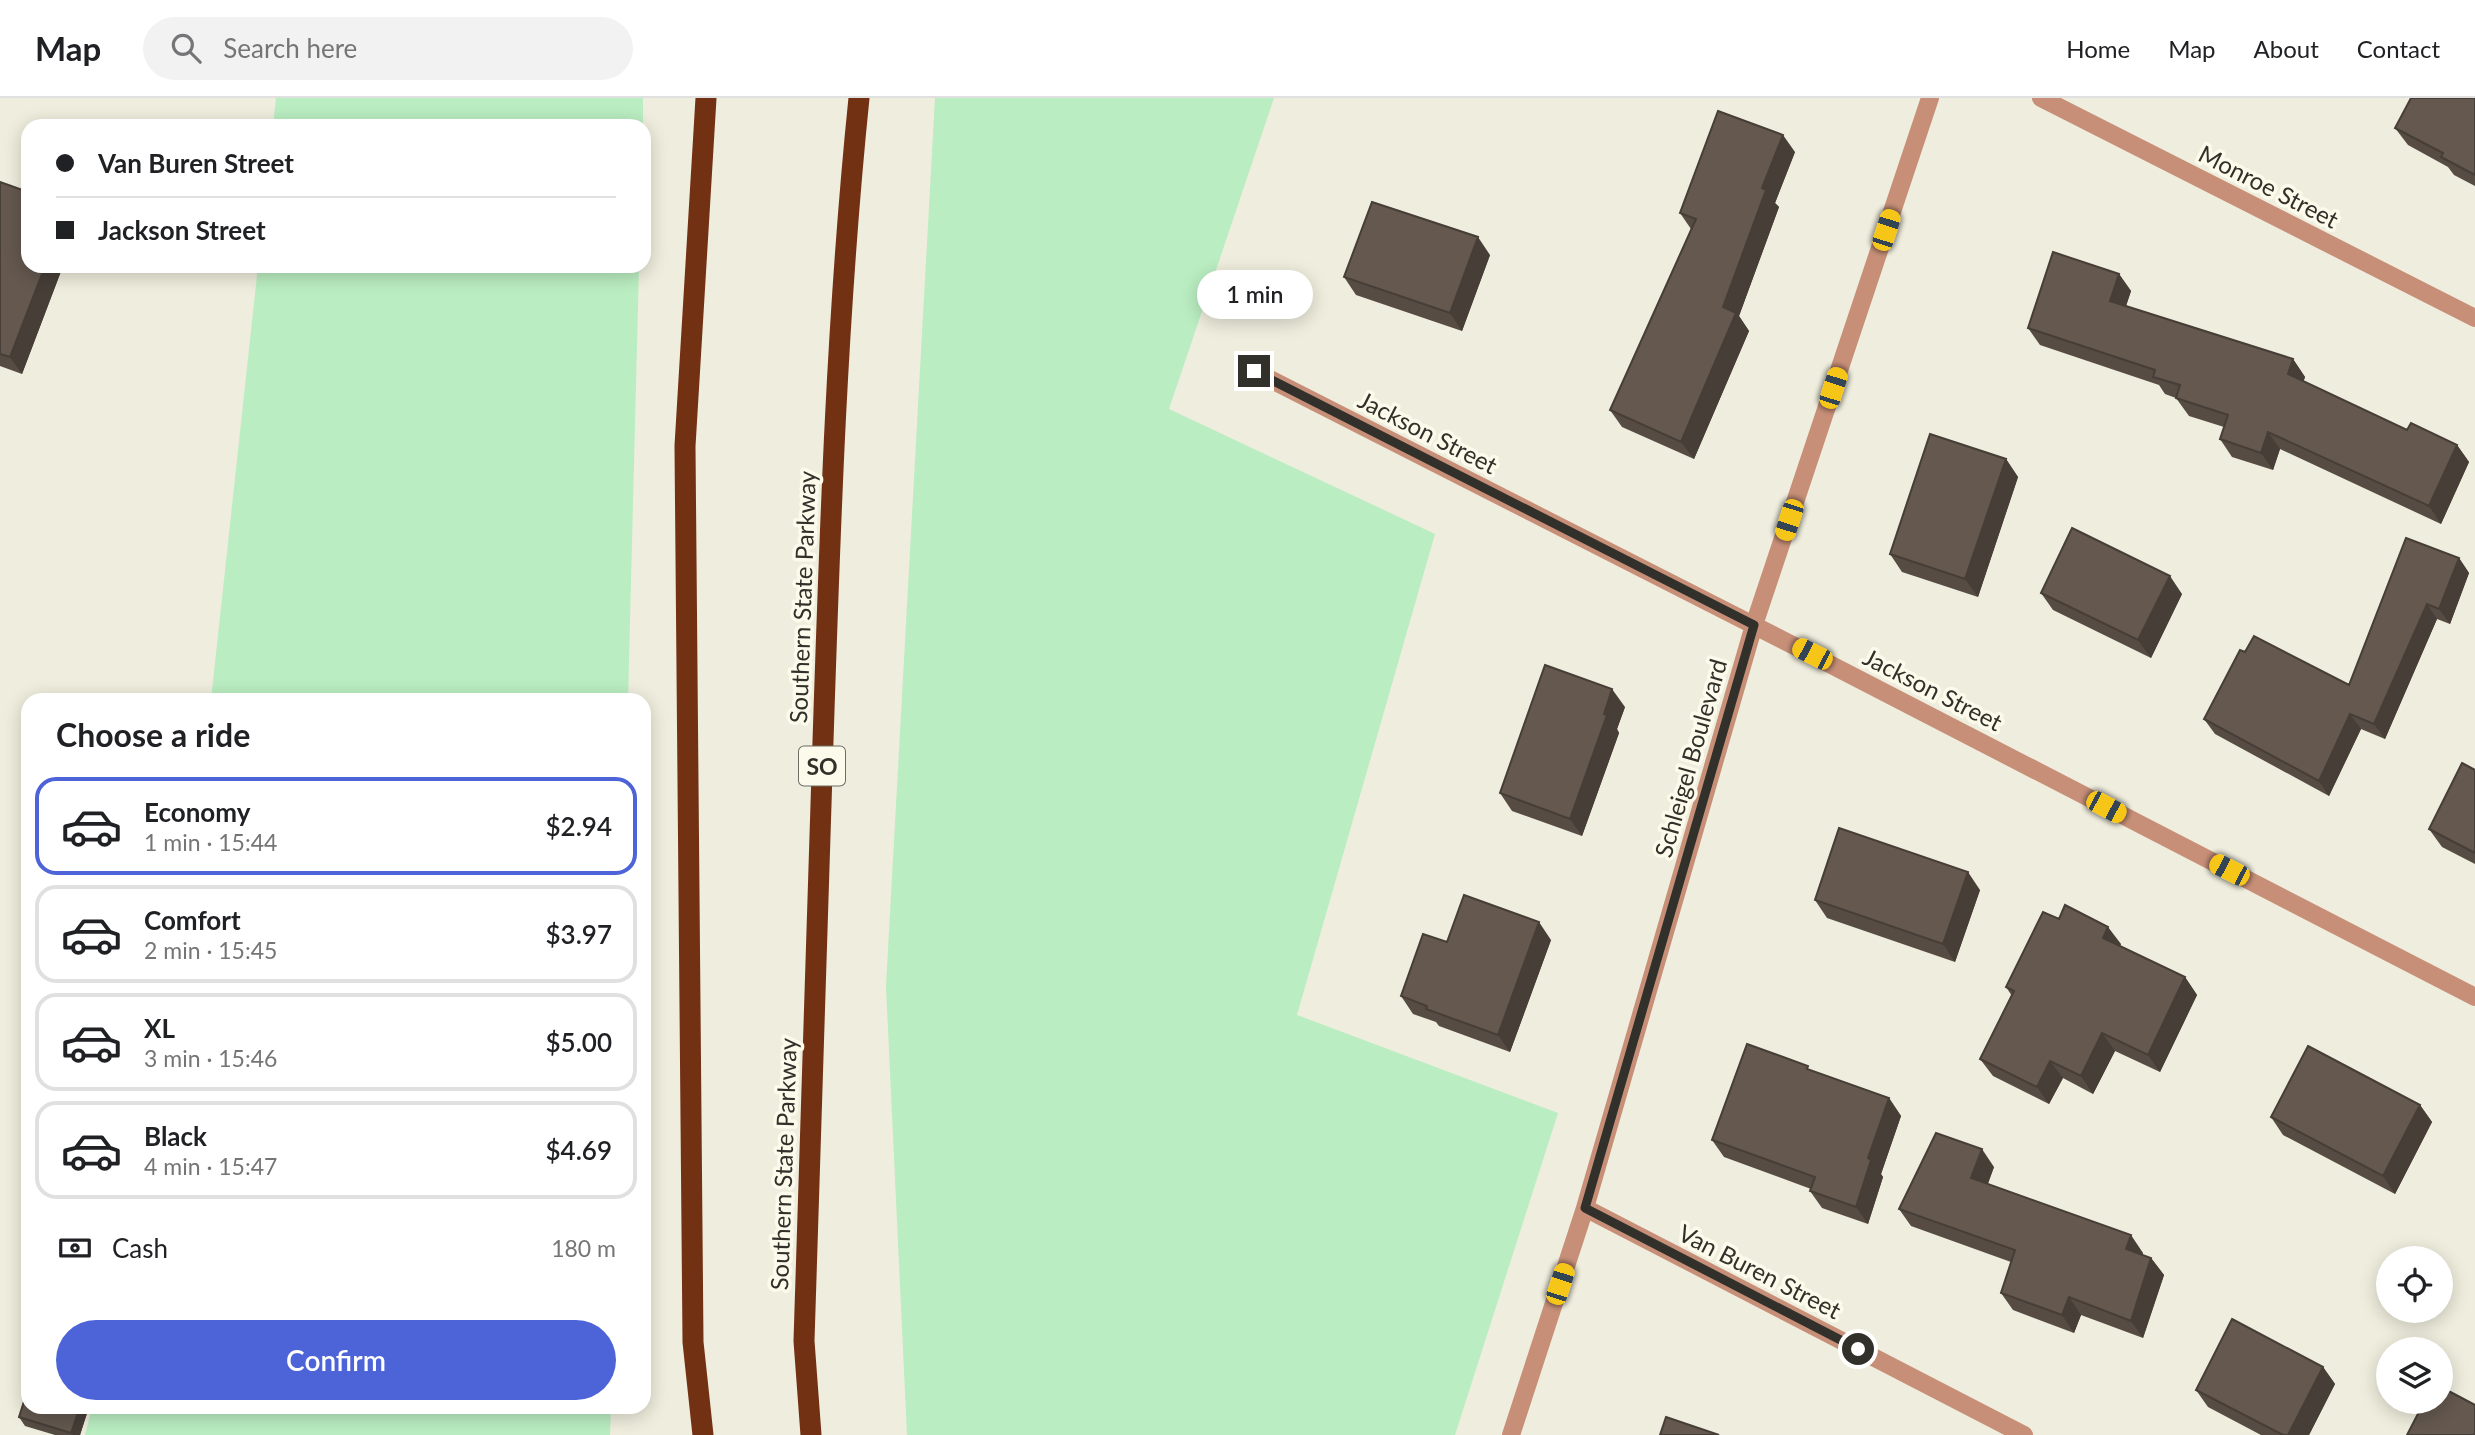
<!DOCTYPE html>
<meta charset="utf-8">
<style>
:root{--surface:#fff;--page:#f2f2f2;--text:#202124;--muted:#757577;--line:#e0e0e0;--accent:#4d63d8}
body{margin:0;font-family:Lato,sans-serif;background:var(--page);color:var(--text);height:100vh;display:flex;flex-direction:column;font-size:26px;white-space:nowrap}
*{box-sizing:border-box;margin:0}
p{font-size:23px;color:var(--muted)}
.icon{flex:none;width:38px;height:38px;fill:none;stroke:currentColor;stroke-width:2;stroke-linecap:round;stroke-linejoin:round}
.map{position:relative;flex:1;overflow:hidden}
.panel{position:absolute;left:21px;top:595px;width:630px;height:721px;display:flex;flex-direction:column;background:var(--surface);border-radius:21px;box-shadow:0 4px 18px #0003}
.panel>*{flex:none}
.top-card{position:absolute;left:21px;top:21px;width:630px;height:154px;border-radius:21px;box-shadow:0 4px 18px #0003;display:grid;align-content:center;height:154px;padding:0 35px;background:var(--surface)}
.fabs{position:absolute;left:2376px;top:1148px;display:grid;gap:14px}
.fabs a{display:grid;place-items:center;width:77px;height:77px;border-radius:50%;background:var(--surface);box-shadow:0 4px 18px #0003;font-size:35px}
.end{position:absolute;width:32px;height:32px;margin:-16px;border:9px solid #31302a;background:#fff;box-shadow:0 0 0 4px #fff}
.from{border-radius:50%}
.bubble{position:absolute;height:49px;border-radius:24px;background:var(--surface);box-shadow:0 4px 18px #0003;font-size:23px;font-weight:600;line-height:49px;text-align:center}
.car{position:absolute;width:21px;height:42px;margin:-21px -10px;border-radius:9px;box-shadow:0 0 5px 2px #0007;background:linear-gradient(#f5c518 24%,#345 0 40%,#f5c518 0 76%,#345 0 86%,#f5c518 0)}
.top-card b{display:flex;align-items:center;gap:24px;height:66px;font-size:26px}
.top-card b+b{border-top:2px solid var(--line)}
.top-card i{width:18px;height:18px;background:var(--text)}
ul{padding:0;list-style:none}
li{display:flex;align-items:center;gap:21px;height:98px;margin:0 14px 10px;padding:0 21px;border:4px solid var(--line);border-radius:21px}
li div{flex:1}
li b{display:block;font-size:26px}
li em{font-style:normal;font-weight:600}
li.selected{border-color:var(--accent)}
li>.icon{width:63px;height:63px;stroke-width:1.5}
h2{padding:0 35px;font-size:32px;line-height:84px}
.pay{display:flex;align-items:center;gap:18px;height:77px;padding:0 35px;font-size:26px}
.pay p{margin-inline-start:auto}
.primary-button{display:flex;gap:14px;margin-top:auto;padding:14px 35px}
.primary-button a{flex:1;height:80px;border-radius:42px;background:var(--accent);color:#fff;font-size:28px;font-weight:600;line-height:80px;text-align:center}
header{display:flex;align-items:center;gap:42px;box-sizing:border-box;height:98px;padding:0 35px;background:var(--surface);border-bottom:2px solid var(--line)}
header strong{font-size:33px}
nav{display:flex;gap:38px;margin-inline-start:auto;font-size:24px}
.search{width:490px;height:63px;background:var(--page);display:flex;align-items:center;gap:18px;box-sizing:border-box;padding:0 24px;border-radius:38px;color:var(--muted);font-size:26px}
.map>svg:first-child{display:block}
.green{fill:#baedc1}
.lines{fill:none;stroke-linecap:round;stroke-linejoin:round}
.minor{stroke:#c78f78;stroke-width:18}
.motorway{stroke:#733114;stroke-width:21}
.wall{fill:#564c44}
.shaded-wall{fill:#463e37}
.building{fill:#64584f;stroke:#463e37;stroke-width:2}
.route{stroke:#31302a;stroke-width:9}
.labels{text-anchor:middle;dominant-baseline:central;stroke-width:7;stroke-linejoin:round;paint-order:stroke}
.shield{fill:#fcfaea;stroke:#6e6d64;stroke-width:2}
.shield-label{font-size:23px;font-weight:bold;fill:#31302a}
.street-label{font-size:24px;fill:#31302a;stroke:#fcfaea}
</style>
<header>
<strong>Map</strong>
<div class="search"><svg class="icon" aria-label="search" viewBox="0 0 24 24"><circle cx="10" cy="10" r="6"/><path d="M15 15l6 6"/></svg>Search here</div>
<nav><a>Home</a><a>Map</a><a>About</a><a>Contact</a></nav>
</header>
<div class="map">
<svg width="2475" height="1337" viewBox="0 0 2475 1337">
<rect width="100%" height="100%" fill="#efeddd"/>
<path class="green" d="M 276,0 L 643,0 L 643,28 L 273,28 Z
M 935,0 L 1274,0 L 1169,311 L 1435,436 L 1297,917 L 1558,1015 L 1455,1337 L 907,1337 L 886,888 Z
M 258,168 L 639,168 L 628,602 L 211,602 Z
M 92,1309 L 611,1309 L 610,1337 L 85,1337 Z"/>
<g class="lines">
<path class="minor" d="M 2041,0 L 2475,220
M 1254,273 L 1812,557 L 2475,899
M 1585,1110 L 2024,1337
M 1511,1337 L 1585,1110 L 1754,527 L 1930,0"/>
<path class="motorway" d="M 703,1337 L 693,1244 L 685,348 L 706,0
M 811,1337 L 804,1243 C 810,1043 817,843 823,643 C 830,429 837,214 859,0"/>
</g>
<path class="wall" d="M 2475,0 L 2475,88 L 2454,77 L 2448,69 L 2408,47 L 2395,30 Z
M 1795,54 L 1775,105 L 1779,109 L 1739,218 L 1749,233 L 1694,361 L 1622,329 L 1610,312 L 1691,131 L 1680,115 Z
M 0,84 L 28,168 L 63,168 L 22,276 L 0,268 Z
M 1490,157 L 1462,233 L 1356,197 L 1344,179 Z
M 2119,176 L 2131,193 L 2126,208 L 2293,261 L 2305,279 L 2303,284 L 2407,332 L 2457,347 L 2469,364 L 2441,426 L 2280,351 L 2273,372 L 2232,359 L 2220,341 L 2224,329 L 2189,318 L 2176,300 L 2165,296 L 2159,287 L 2040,247 L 2028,230 Z
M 2006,361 L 2018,379 L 1978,499 L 1902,474 L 1890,456 Z
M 2459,460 L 2469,475 L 2450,526 L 2437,521 L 2385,641 L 2361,631 L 2329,698 L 2215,636 L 2204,621 L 2349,587 Z
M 2041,495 L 2182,496 L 2151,560 L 2053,512 Z
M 1625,609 L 1617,631 L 1619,635 L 1582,738 L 1512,713 L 1500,695 Z
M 2475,672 L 2475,766 L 2442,749 L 2429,731 Z
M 1980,792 L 1955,864 L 1827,820 L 1815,802 Z
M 1551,842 L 1510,954 L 1439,928 L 1436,924 L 1413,916 L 1401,898 L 1447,844 Z
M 2121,846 L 2120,848 L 2185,879 L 2197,897 L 2160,974 L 2115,953 L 2093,996 L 2063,980 L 2049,1006 L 1993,978 L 1980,961 L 2012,898 L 2006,889 Z
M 1811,973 L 1889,1000 L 1901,1018 L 1881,1076 L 1883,1079 L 1868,1126 L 1822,1110 L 1810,1093 L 1811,1091 L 1724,1059 L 1712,1042 Z
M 2420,1007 L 2432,1024 L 2395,1096 L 2283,1037 L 2271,1019 Z
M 1994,1069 L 1988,1086 L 2143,1155 L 2142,1157 L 2151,1160 L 2164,1177 L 2143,1240 L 2081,1217 L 2074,1235 L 2013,1212 L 2001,1195 L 2011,1164 L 1911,1128 L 1899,1111 Z
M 2323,1269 L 2335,1286 L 2309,1337 L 2261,1337 L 2208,1309 L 2196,1292 Z
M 89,1309 L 80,1337 L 55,1337 L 25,1328 L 19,1319 Z"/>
<path class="shaded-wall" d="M 1783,37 L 1795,54 L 1775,105 L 1779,109 L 1739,218 L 1749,233 L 1694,361 L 1681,344 L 1762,90 Z
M 1478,139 L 1490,157 L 1462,233 L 1450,215 Z
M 45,168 L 63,168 L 22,276 L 10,259 Z
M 2119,176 L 2131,193 L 2122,220 L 2110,203 Z
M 2293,261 L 2305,279 L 2300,294 L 2288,276 Z
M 2268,334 L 2280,351 L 2273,372 L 2261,355 Z
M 2457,347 L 2469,364 L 2441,426 L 2429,408 Z
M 2006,361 L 2018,379 L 1978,499 L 1965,481 Z
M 2459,460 L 2469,475 L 2450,526 L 2439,511 Z
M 2170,478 L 2182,496 L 2151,560 L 2138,542 Z
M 2427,506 L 2437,521 L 2385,641 L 2374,626 Z
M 1612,591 L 1625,609 L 1617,631 L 1619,635 L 1582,738 L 1570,721 Z
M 2350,616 L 2361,631 L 2329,698 L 2319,683 Z
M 1968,774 L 1980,792 L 1955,864 L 1943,846 Z
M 1539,824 L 1551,842 L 1510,954 L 1498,937 Z
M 2108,829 L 2121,846 L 2115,857 L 2103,840 Z
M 2185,879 L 2197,897 L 2160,974 L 2148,957 Z
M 2102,935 L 2115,953 L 2093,996 L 2081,978 Z
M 2050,963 L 2063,980 L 2049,1006 L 2037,989 Z
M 1889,1000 L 1901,1018 L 1881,1076 L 1883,1079 L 1868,1126 L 1856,1109 L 1868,1060 Z
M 2420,1007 L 2432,1024 L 2395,1096 L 2383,1078 Z
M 1982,1051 L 1994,1069 L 1983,1097 L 1971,1080 Z
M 2131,1137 L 2143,1155 L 2138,1169 L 2126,1151 Z
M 2151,1160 L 2164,1177 L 2143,1240 L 2131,1223 Z
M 2069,1199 L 2081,1217 L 2074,1235 L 2062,1217 Z
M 2323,1269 L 2335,1286 L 2309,1337 L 2288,1337 Z
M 80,1309 L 89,1309 L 80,1337 L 73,1337 L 71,1335 Z"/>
<path class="building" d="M 2411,0 L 2475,0 L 2475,77 L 2441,59 L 2443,55 L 2395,30 Z
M 1718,13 L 1783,37 L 1762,90 L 1766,92 L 1723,209 L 1736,215 L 1681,344 L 1610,312 L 1696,121 L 1680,115 Z
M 0,84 L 28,94 L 28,168 L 45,168 L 10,259 L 0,256 Z
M 1372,104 L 1478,139 L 1450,215 L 1344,179 Z
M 2053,154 L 2119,176 L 2110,203 L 2293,261 L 2288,276 L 2407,332 L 2411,325 L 2457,347 L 2429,408 L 2268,334 L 2261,355 L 2220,341 L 2228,317 L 2176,300 L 2180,287 L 2153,279 L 2155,272 L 2028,230 Z
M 1930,336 L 2006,361 L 1965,481 L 1890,456 Z
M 2072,430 L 2170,478 L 2138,542 L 2041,495 Z
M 2406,440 L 2459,460 L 2439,511 L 2427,506 L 2374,626 L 2350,616 L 2319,683 L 2204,621 L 2240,552 L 2245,554 L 2254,538 L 2349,587 Z
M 1545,567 L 1612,591 L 1604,616 L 1607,617 L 1570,721 L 1500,695 Z
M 2462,665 L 2475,672 L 2475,755 L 2429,731 Z
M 1839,730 L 1968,774 L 1943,846 L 1815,802 Z
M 1464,797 L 1539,824 L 1498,937 L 1426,911 L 1427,908 L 1401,898 L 1423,836 L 1447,844 Z
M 2065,807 L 2108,829 L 2103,840 L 2185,879 L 2148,957 L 2102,935 L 2081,978 L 2050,963 L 2037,989 L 1980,961 L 2014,893 L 2006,889 L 2043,814 L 2059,821 Z
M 1747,946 L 1808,968 L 1807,971 L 1889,1000 L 1868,1060 L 1871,1062 L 1856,1109 L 1810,1093 L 1815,1079 L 1712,1042 Z
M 2308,948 L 2420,1007 L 2383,1078 L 2271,1019 Z
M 1936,1035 L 1982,1051 L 1971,1080 L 2131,1137 L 2126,1151 L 2151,1160 L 2131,1223 L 2069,1199 L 2062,1217 L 2001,1195 L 2015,1152 L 1899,1111 Z
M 2232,1221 L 2323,1269 L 2288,1337 L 2283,1337 L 2196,1292 Z
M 2441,1289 L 2475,1307 L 2475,1337 L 2407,1337 L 2424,1304 L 2441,1304 Z
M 28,1291 L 28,1309 L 80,1309 L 71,1335 L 19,1319 Z
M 1666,1319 L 1719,1337 L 1660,1337 Z"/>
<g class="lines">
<path class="route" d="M 1254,273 L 1754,527 L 1585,1110 L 1858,1251"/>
</g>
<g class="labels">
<rect class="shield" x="799" y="648.5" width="46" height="39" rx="5"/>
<g class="shield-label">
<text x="822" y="668">SO</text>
</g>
<g class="street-label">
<text transform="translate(2269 88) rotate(27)">Monroe Street</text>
<text transform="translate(1428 334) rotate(27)">Jackson Street</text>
<text transform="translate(802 499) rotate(-88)">Southern State Parkway</text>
<text transform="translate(1933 591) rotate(27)">Jackson Street</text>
<text transform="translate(1690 660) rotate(-74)">Schleigel Boulevard</text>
<text transform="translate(783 1066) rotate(-88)">Southern State Parkway</text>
<text transform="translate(1760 1173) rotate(27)">Van Buren Street</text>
</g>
</g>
</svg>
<div class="fabs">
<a><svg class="icon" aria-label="locate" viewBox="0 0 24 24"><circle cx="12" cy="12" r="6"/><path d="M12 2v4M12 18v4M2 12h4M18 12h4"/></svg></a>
<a><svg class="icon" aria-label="layers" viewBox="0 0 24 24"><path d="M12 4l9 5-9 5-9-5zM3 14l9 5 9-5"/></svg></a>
</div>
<i class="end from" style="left:1858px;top:1251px"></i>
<i class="end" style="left:1254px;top:273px"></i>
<div class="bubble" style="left:1197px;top:172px;width:116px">1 min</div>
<i class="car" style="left:1886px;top:132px;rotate:18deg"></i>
<i class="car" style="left:1833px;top:290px;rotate:18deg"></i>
<i class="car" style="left:1789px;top:422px;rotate:198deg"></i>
<i class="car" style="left:1812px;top:556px;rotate:297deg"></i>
<i class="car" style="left:2106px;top:709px;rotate:118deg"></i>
<i class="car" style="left:2229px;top:772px;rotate:297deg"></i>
<i class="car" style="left:1560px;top:1186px;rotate:18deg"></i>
<div class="top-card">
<b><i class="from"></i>Van Buren Street</b>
<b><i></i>Jackson Street</b>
</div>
<section class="panel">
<h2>Choose a ride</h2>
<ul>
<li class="selected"><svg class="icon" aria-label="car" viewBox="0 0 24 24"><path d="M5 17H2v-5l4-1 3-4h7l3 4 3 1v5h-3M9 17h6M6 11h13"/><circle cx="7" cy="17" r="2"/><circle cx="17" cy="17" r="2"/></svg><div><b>Economy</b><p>1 min · 15:44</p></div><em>$2.94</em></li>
<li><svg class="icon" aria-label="car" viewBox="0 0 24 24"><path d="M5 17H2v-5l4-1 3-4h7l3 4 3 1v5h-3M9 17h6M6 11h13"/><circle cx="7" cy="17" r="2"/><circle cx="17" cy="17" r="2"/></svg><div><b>Comfort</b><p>2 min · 15:45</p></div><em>$3.97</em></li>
<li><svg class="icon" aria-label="car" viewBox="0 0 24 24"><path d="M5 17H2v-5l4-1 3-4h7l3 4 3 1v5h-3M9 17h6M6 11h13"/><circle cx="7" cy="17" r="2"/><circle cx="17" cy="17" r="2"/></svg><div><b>XL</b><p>3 min · 15:46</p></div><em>$5.00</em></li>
<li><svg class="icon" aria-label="car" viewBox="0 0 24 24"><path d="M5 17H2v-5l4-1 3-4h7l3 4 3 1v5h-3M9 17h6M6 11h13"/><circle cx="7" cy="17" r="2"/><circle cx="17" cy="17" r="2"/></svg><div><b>Black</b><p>4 min · 15:47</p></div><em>$4.69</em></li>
</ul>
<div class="pay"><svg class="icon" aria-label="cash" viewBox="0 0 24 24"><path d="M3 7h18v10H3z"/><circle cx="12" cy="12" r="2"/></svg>Cash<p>180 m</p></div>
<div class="primary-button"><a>Confirm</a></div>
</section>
</div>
